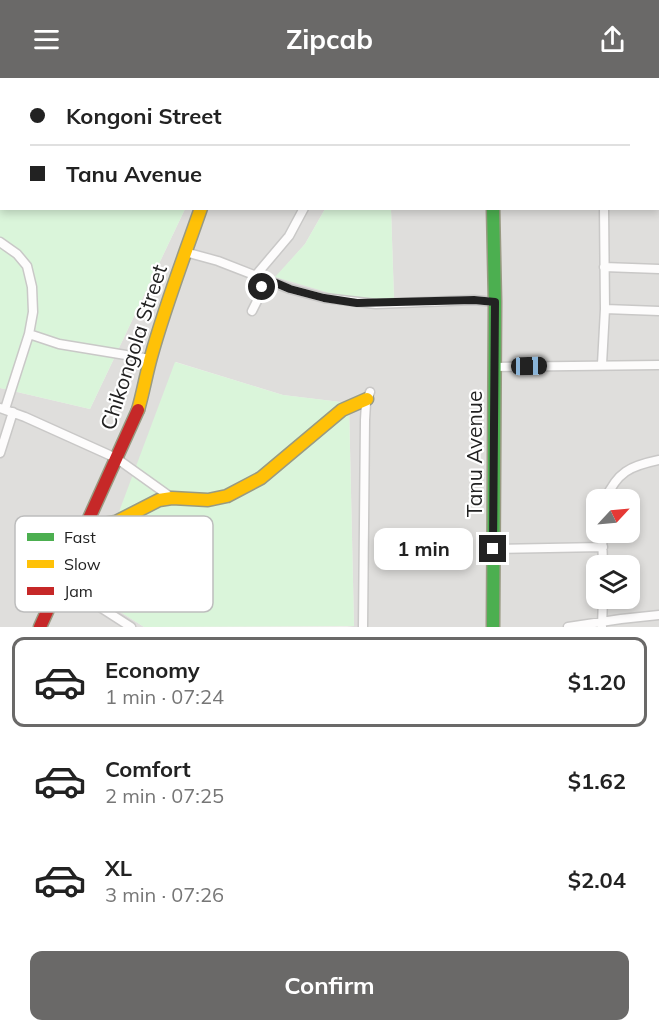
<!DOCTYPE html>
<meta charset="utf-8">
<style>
:root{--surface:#fff;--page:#f6f6f6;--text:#222;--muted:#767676;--line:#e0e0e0;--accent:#6a6968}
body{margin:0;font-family:Mulish,sans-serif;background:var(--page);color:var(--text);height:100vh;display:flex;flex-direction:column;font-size:22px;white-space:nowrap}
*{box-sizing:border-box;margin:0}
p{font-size:20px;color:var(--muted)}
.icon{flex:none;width:33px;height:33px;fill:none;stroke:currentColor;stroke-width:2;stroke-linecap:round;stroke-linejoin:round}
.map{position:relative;height:549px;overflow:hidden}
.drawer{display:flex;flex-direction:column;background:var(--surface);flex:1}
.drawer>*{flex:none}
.banner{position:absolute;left:0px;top:0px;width:660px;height:132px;box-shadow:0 3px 9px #0003;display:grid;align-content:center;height:132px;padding:0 30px;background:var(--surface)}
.needle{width:39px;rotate:64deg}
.buttons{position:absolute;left:586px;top:411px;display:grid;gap:12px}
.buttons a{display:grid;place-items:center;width:54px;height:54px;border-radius:12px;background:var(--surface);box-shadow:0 3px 9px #0003;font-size:30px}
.end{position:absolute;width:27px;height:27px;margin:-14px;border:8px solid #222;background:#fff;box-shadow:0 0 0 3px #fff}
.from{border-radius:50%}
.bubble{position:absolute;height:42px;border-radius:12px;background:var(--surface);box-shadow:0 3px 9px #0003;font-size:20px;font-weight:700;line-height:42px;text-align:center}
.car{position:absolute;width:18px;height:36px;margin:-18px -9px;border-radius:8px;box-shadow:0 0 4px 2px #0007;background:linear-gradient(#222 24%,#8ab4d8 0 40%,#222 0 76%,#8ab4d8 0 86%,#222 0)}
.banner b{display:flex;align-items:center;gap:21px;height:57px;font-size:22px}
.banner b+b{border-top:2px solid var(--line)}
.banner i{width:15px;height:15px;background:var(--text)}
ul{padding:10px 0 0;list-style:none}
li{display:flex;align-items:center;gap:18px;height:90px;margin:0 12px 9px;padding:0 18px;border:3px solid transparent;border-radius:12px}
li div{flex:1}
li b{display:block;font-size:22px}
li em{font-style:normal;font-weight:700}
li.active{border-color:var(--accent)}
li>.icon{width:54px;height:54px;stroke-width:1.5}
.primary-button{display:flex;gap:12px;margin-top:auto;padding:12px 30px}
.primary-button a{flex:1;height:69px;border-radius:12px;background:var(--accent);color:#fff;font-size:24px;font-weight:700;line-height:69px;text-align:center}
header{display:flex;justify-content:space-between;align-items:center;height:78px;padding:0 30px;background:var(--accent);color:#fff;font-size:27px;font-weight:700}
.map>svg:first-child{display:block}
.residential{fill:#dfdedc;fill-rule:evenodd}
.park{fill:#daf5da}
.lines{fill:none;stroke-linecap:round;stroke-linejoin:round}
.street-casing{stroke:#c9c8c7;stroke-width:11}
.fast-casing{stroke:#999a82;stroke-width:15}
.slow-casing{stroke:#999a82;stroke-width:15}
.jam-casing{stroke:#999a82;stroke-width:15}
.street{stroke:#fdfcfc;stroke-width:8}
.fast{stroke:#4caf50;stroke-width:12}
.slow{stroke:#ffc107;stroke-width:12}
.jam{stroke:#c62828;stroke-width:12}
.route{stroke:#222;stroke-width:8}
.labels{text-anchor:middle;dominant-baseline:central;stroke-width:4.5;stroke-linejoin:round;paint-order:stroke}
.street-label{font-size:21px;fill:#222;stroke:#fff}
.key{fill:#fff;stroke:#bdbdbd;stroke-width:1.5}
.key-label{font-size:16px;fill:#222}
</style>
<header><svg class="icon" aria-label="menu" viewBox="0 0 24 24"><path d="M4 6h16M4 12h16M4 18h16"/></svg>Zipcab<svg class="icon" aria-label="share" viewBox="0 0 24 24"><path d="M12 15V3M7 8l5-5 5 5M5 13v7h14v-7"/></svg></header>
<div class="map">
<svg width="659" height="549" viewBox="0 0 659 549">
<rect width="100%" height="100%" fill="#f0eeeb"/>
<path class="residential" d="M 161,0 L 659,0 L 659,549 L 347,549 L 354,548 L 349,325 L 283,317 L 176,284 L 90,514 L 144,549 L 0,549 L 0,310 L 90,331 L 185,131 L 325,131 L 305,166 L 276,199 L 394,220 L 391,131 L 658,130 L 658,2 ZM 597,422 L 630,422 L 630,454 L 597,454 ZM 597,488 L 630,488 L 630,520 L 597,520 Z"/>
<path class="park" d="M 0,0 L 165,1 L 2,2 L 2,130 L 185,131 L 90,331 L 0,310 Z
M 325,131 L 391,131 L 394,221 L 350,221 L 275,199 L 305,166 Z
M 175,284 L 283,317 L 349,325 L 354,548 L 144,549 L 89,514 Z"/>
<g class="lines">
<defs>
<path id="street" d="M 504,0 L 518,2
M 239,2 L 239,0
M 352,2 L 352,0
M 658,5 L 659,5
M 0,164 L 17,176 L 27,188 L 32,209 L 33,234 L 29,256 L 5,331
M 185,174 L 218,183 L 290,211 L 324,220 L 376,226 L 474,222 L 495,224
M 604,189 L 659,191
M 256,197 L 289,158 L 304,130
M 605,231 L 659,233
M 252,233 L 259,219 L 264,200
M 29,256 L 59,266 L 150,281
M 602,286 L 605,231 L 604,130
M 494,289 L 659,287
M 0,330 L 25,339 L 116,380 L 172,420
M 0,375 L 13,334
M 605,422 C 617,394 630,388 659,382
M 602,454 L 603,488
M 493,471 L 603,469
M 62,501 L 89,522 L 131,549
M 363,549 L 365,342 L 366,325 L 370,314
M 568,549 L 621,541 L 659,537
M 602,549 L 603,520"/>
<path id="fast" d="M 490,0 L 490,2
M 493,130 L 495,224 L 493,549"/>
<path id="slow" d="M 138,332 C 143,315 146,297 151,279 C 165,228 184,179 201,130
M 86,449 L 116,444 L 159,422 L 172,420 L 208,422 L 227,418 L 261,400 L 342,332 L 367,321"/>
<path id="jam" d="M 40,549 L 138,332"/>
</defs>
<use href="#street" class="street-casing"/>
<use href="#fast" class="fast-casing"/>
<use href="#slow" class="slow-casing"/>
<use href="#jam" class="jam-casing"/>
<use href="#street" class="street"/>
<use href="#fast" class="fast"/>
<use href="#slow" class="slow"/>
<use href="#jam" class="jam"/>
</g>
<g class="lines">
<path class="route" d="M 262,209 L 264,200 L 290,211 L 324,220 L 357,225 L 474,222 L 495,224 L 493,471"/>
</g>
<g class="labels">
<g class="street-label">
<text transform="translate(133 269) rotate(-72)">Chikongola Street</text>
<text transform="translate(474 376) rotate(-90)">Tanu Avenue</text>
</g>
</g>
<rect x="15" y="438" width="198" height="96" rx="9" class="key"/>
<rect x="27" y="455" width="27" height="8" fill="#4caf50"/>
<rect x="27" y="482" width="27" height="8" fill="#ffc107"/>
<rect x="27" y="509" width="27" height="8" fill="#c62828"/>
<g class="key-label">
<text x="64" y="465">Fast</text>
<text x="64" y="492">Slow</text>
<text x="64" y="519">Jam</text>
</g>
</svg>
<div class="buttons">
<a><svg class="needle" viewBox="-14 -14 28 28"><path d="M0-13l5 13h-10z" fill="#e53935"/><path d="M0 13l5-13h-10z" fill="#767676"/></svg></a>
<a><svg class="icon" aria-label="layers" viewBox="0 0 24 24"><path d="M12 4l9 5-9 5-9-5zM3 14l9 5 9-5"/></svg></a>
</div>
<i class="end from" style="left:262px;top:209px"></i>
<i class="end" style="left:493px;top:471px"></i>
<div class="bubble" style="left:374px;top:450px;width:99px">1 min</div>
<i class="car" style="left:529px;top:288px;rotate:89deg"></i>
<div class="banner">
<b><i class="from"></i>Kongoni Street</b>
<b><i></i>Tanu Avenue</b>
</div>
</div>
<section class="drawer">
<ul>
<li class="active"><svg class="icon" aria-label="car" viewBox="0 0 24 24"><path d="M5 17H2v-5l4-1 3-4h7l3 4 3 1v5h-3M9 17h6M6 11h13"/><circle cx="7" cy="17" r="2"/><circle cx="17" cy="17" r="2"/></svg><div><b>Economy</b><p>1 min · 07:24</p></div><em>$1.20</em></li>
<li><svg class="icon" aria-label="car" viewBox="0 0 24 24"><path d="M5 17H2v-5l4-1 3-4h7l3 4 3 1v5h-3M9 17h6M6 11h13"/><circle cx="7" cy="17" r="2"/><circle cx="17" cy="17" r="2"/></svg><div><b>Comfort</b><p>2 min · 07:25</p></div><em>$1.62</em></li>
<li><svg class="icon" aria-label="car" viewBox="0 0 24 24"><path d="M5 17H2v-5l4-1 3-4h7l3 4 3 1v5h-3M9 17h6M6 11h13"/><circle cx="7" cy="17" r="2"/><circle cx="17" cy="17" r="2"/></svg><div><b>XL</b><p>3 min · 07:26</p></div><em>$2.04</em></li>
</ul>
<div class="primary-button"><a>Confirm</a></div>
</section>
